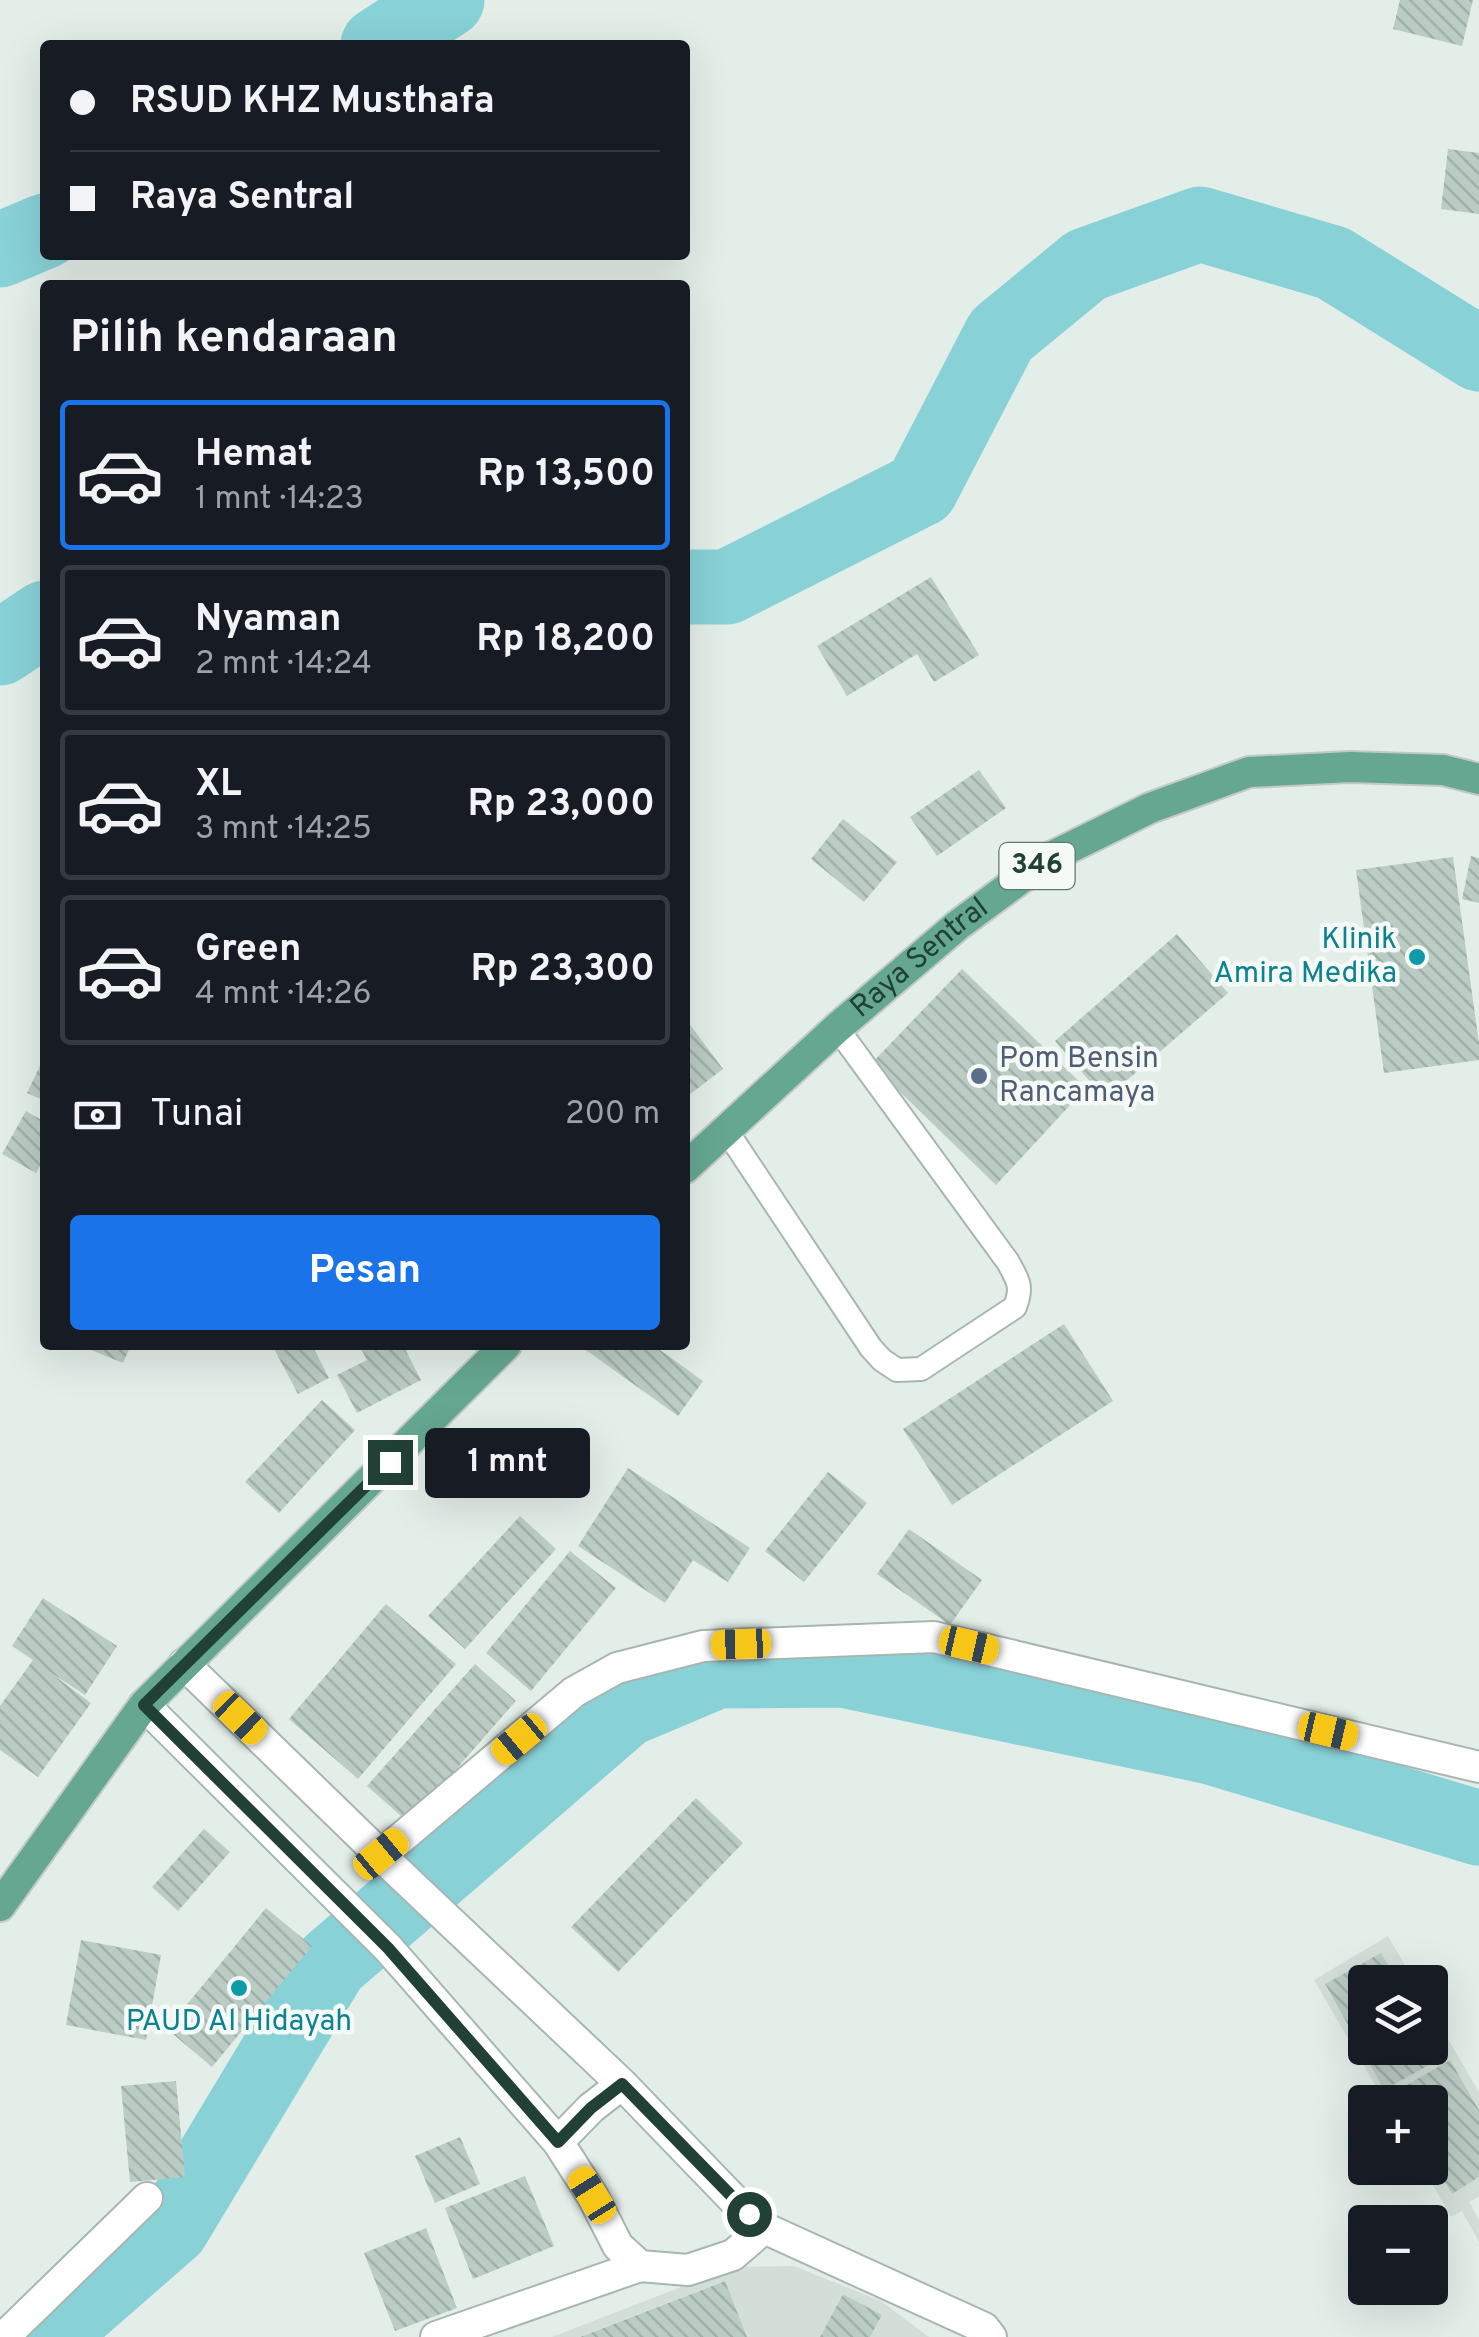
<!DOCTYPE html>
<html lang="id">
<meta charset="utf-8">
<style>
:root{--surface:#171b24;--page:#20242c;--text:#f1f3f6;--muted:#9ea1a6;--line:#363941;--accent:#1a73e8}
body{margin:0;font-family:Overpass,sans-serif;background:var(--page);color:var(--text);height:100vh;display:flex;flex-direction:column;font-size:38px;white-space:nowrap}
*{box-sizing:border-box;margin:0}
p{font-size:32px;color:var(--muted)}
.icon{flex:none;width:55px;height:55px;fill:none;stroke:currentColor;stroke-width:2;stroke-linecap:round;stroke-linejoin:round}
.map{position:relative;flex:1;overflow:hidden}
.drawer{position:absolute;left:40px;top:280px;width:650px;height:1070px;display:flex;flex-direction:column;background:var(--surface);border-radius:10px;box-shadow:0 10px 40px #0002}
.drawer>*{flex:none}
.banner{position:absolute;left:40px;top:40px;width:650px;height:220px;border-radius:10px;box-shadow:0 10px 40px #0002;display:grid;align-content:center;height:220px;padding:0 30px;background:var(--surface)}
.buttons{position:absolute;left:1348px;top:1965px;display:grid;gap:20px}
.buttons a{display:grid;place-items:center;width:100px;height:100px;border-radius:10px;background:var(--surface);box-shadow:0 10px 40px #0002;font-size:50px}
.end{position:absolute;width:45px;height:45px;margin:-22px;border:12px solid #214136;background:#fff;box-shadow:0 0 0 5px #fff}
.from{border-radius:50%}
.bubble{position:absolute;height:70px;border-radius:10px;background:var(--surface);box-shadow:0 10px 40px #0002;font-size:32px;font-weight:700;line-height:70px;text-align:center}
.car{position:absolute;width:30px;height:60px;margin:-30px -15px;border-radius:12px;box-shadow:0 0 8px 2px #0007;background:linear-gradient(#f5c518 24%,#345 0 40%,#f5c518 0 76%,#345 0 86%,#f5c518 0)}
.banner b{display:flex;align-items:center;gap:35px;height:95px;font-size:38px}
.banner b+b{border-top:2px solid var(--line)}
.banner i{width:25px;height:25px;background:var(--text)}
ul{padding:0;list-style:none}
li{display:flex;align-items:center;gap:30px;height:150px;margin:0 20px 15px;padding:0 10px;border:5px solid var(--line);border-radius:10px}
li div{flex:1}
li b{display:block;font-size:38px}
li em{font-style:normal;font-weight:700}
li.selected{border-color:var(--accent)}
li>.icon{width:90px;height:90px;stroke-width:1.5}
h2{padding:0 30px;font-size:45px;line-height:120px}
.pay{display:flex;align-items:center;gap:25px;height:110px;padding:0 30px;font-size:38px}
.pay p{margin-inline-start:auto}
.action{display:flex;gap:20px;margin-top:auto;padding:20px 30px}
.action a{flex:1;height:115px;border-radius:10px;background:var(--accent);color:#fff;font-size:40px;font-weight:700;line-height:115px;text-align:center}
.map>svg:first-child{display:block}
.built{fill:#d2ded7}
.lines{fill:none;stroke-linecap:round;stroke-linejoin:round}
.river{stroke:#88d1d7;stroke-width:75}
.building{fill:url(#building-back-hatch)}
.lane-casing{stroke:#a6b7b0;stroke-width:26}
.street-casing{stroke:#a6b7b0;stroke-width:34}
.primary-casing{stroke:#c1cac7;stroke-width:34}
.lane{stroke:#fff;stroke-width:22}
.street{stroke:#fff;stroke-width:30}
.primary{stroke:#65a791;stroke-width:30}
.route{stroke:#214136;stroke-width:12}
.culture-dot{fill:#0f9aa8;stroke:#f5faf7;stroke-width:4}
.service-dot{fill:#5c6f8a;stroke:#f5faf7;stroke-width:4}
.labels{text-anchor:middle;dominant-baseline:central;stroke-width:9;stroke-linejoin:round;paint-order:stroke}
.shield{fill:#f5faf7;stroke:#617870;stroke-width:2.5}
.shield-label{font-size:28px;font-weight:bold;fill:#214136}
.culture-label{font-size:30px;fill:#0d838f;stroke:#f5faf7;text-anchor:end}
.street-label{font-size:30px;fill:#214136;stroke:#f5faf7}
.service-label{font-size:30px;fill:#4e5e75;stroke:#f5faf7;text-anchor:start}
</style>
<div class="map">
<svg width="1479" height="2337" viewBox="0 0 1479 2337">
<defs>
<pattern id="building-back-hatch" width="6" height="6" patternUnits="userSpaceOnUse" patternTransform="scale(2.5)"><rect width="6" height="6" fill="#bbccc4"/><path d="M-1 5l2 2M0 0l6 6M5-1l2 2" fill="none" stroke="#a0b0a9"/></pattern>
</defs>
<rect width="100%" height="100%" fill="#e4eee9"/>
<path class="built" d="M 1388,1936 L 1415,1982 L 1398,1982 L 1381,1953 L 1325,1985 L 1384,2090 L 1440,2059 L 1430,2041 L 1430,2008 L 1479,2092 L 1479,2110 L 1450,2061 L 1394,2093 L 1398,2102 L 1385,2102 L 1314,1980 Z
M 1430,2156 L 1452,2193 L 1479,2177 L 1479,2196 L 1469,2202 L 1479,2220 L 1479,2242 L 1462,2211 L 1451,2217 L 1423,2168 L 1430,2168 Z
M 794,2266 L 881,2301 L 929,2337 L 870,2337 L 881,2315 L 843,2294 L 820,2337 L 747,2337 L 724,2281 L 579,2337 L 552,2337 L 733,2267 Z"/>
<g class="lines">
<path class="river" d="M 378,45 L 447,0
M 0,250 L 45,231
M 685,587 L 727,587 L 921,489 L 1001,335 L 1086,265 L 1200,224 L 1333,263 L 1479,354
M 0,648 L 45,618
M 44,2337 L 70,2317 L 172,2228 L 331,1964 L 625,1710 L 717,1671 L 843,1670 L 1211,1747 L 1479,1828"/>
</g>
<path class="building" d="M 1400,0 L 1473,0 L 1462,46 L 1393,29 Z
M 1448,149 L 1479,153 L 1479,214 L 1441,209 Z
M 931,577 L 979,655 L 934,682 L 917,654 L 847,696 L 817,646 Z
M 979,770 L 1006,808 L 937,856 L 910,817 Z
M 843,819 L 897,862 L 864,902 L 811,859 Z
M 1471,856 L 1479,858 L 1479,903 L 1462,899 Z
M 1453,857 L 1479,1043 L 1479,1060 L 1384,1073 L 1356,870 Z
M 1177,934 L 1228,993 L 1105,1099 L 1055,1041 Z
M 962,969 L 1086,1088 L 996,1185 L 871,1064 Z
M 685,1018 L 723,1069 L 685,1098 Z
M 45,1055 L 45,1101 L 27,1093 Z
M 26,1111 L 45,1122 L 45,1157 L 36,1173 L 2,1154 Z
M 1064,1324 L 1113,1401 L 952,1505 L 903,1429 Z
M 79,1345 L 131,1345 L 123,1363 Z
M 272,1345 L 312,1345 L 329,1378 L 298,1394 Z
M 359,1345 L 403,1345 L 421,1380 L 357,1413 L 337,1375 L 367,1360 Z
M 579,1345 L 653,1345 L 703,1381 L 678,1416 Z
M 322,1400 L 355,1430 L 279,1513 L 245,1482 Z
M 628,1468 L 750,1548 L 728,1582 L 693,1560 L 665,1603 L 578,1546 Z
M 828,1472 L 867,1503 L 804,1582 L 765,1551 Z
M 520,1516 L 556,1549 L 465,1649 L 428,1616 Z
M 909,1529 L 982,1580 L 950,1625 L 877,1574 Z
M 570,1551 L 616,1588 L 531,1691 L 486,1653 Z
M 43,1598 L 117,1646 L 85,1695 L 48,1671 L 91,1703 L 38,1777 L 0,1750 L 0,1706 L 33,1660 L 12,1646 Z
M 386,1604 L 456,1664 L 358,1779 L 289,1719 Z
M 475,1664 L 516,1701 L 409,1823 L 367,1786 Z
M 696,1798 L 743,1843 L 618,1972 L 571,1927 Z
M 204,1829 L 230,1852 L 178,1911 L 152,1887 Z
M 266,1908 L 312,1946 L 212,2067 L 167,2029 Z
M 81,1940 L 161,1955 L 146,2040 L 66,2025 Z
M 1381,1953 L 1398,1982 L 1365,1982 L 1365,2048 L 1430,2048 L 1430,2041 L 1440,2059 L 1384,2090 L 1325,1984 Z
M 1450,2060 L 1479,2110 L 1479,2177 L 1452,2194 L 1430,2156 L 1430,2102 L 1398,2102 L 1393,2093 Z
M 176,2081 L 185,2177 L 130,2182 L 121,2086 Z
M 460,2137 L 480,2184 L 435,2203 L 415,2156 Z
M 525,2176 L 554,2246 L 473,2279 L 445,2208 Z
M 426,2228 L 457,2308 L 395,2331 L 364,2253 Z
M 725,2281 L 747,2337 L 580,2337 Z
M 843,2294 L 882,2315 L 870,2337 L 820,2337 Z"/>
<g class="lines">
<defs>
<path id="lane" d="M 726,1130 L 871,1348 L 882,1360 L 897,1370 L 921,1369 L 1015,1307 C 1023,1287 1018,1280 1008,1262 L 837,1028"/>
<path id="street" d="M 184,1664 L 400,1874 L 622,2084 L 733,2199 L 764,2228
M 144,1705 L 388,1948 L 558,2142 L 592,2195 L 618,2246 L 640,2266 L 688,2270 L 733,2255 L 764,2228 L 984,2328 L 991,2337
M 381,1855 L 574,1692 L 617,1668 L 703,1646 L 934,1637 L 1479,1767
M 558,2142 L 591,2108 L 622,2084
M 4,2337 L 147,2198
M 436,2337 L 640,2266"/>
<g id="primary">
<path id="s1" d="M 685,1168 L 837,1028 L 958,925 L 1047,859 L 1150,808 L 1249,772 L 1350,767 L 1443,770 L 1479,779"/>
<path d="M 0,1906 L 144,1705 L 506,1345"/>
</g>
</defs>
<use href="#lane" class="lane-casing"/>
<use href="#street" class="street-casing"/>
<use href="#primary" class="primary-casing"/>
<use href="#lane" class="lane"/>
<use href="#street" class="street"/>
<use href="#primary" class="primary"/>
</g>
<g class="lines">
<path class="route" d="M 390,1462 L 144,1705 L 388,1948 L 558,2142 L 591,2108 L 622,2084 L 749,2214"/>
</g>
<g class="culture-dot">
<circle cx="1417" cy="957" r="10"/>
<circle cx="239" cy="1988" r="10"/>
</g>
<circle class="service-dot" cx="979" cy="1076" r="10"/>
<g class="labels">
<rect class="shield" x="999.5" y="843" width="75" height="46" rx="8"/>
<g class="shield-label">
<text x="1037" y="866">346</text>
</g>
<g class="culture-label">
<text x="1397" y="940">Klinik<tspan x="1397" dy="34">Amira Medika</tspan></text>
<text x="239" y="2022" text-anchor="middle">PAUD Al Hidayah</text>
</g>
<g class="street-label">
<text stroke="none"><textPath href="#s1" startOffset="315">Raya Sentral</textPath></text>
</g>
<g class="service-label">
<text x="999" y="1059">Pom Bensin<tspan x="999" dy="34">Rancamaya</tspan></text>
</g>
</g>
</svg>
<div class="buttons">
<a><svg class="icon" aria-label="layers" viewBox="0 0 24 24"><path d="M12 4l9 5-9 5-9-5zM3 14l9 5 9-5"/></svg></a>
<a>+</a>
<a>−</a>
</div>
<i class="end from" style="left:749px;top:2214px"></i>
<i class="end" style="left:390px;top:1462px"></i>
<div class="bubble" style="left:425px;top:1428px;width:165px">1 mnt</div>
<i class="car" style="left:741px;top:1644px;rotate:268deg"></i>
<i class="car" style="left:969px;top:1645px;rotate:103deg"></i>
<i class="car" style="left:240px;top:1718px;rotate:134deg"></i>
<i class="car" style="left:1328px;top:1731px;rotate:103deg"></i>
<i class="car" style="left:519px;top:1739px;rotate:230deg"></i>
<i class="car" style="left:381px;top:1854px;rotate:50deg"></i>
<i class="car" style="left:592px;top:2195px;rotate:328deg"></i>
<div class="banner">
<b><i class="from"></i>RSUD KHZ Musthafa</b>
<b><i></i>Raya Sentral</b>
</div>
<section class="drawer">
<h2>Pilih kendaraan</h2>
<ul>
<li class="selected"><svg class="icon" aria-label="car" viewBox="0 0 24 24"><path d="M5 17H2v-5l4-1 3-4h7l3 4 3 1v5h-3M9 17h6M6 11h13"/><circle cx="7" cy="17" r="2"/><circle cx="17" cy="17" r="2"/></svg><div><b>Hemat</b><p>1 mnt · 14:23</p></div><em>Rp 13,500</em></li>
<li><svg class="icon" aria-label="car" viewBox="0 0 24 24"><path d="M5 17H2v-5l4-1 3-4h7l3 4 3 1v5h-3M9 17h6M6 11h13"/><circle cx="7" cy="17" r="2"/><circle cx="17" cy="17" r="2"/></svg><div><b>Nyaman</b><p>2 mnt · 14:24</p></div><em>Rp 18,200</em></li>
<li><svg class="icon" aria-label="car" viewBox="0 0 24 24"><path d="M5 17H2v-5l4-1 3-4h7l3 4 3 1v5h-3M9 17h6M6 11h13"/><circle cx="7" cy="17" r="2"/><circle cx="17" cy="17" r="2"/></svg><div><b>XL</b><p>3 mnt · 14:25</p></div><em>Rp 23,000</em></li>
<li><svg class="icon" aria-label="car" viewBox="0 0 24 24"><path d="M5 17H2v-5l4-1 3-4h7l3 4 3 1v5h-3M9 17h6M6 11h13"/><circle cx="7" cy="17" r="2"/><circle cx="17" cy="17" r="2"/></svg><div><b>Green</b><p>4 mnt · 14:26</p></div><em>Rp 23,300</em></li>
</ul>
<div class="pay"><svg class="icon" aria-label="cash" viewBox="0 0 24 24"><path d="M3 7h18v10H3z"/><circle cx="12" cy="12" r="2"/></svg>Tunai<p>200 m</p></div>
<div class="action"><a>Pesan</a></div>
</section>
</div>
